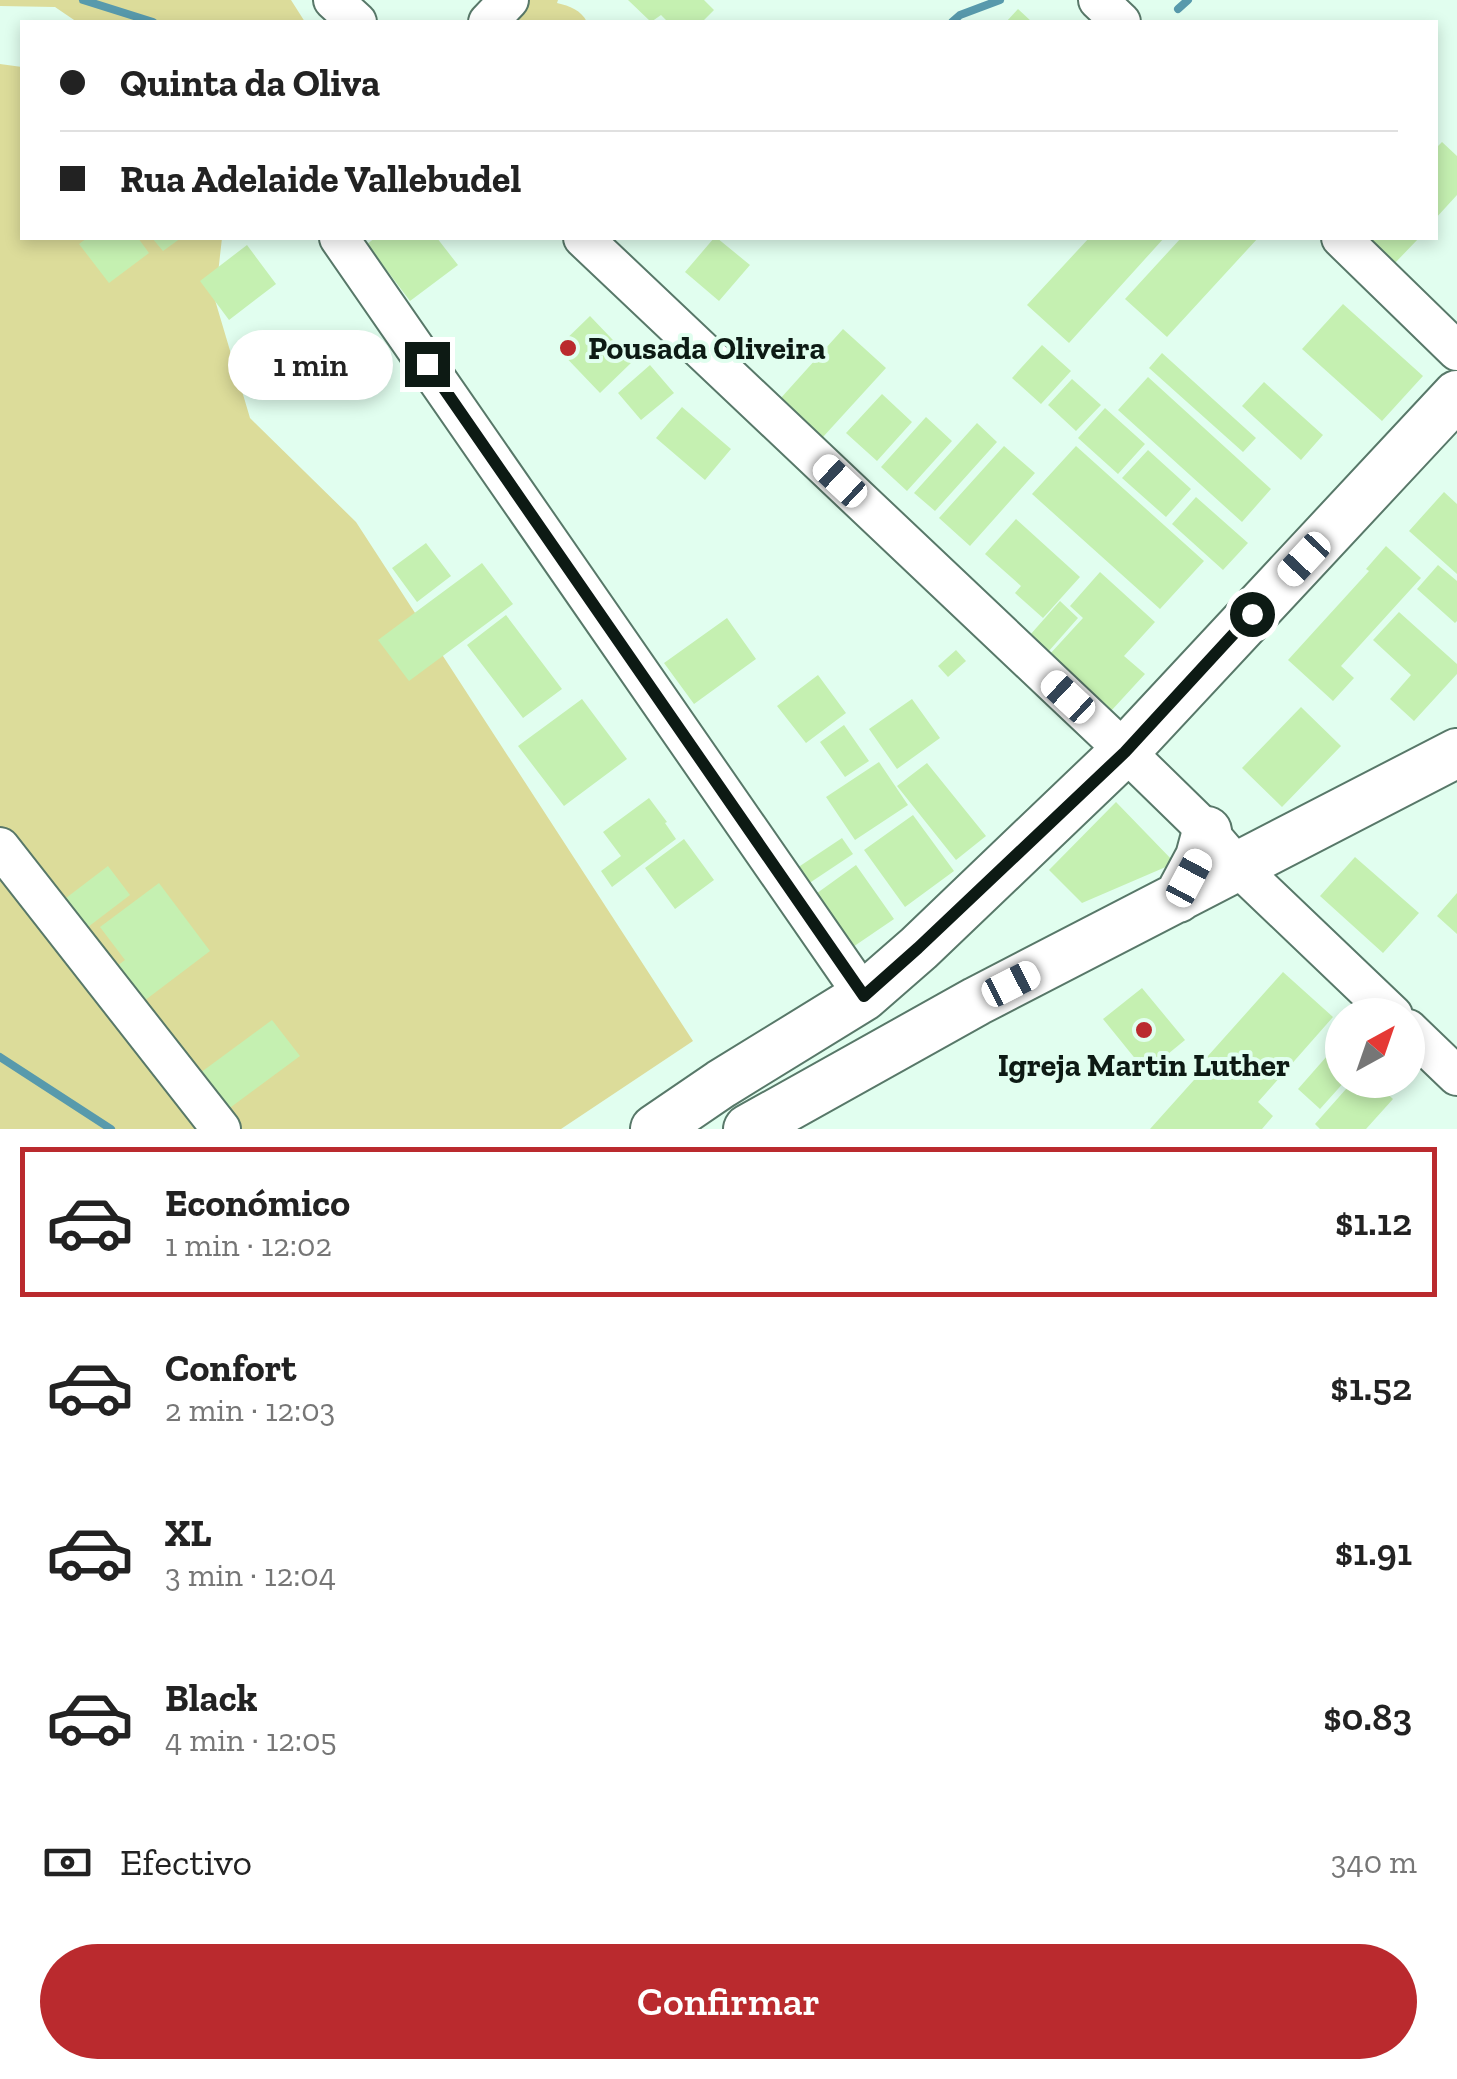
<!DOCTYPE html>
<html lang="es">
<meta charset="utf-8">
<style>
:root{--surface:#fff;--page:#f2f2f2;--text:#222;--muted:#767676;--line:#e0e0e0;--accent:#ba2a2e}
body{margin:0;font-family:"Zilla Slab",serif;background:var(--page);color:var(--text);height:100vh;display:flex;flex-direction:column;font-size:38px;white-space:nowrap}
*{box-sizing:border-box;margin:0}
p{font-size:32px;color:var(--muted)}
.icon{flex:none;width:55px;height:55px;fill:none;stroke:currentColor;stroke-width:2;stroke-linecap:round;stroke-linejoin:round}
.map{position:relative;height:1129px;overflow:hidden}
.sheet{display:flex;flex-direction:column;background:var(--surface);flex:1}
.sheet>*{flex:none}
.banner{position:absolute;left:20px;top:20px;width:1418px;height:220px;border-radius:0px;box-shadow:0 5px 15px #0003;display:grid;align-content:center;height:220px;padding:0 40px;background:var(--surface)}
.needle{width:65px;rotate:40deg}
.controls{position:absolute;left:1325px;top:998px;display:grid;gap:20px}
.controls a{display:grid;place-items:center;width:100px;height:100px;border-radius:50%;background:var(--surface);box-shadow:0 5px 15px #0003;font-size:50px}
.end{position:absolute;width:45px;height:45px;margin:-22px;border:12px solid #0d1a14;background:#fff;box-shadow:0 0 0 5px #fff}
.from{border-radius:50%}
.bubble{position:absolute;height:70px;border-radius:35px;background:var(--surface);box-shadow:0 5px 15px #0003;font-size:32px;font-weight:600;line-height:70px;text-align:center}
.car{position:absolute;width:30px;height:60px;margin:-30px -15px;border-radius:12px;box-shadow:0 0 8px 2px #0007;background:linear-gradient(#fff 24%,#345 0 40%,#fff 0 76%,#345 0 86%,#fff 0)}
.banner b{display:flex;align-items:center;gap:35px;height:95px;font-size:38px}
.banner b+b{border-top:2px solid var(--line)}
.banner i{width:25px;height:25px;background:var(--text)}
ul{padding:18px 0 0;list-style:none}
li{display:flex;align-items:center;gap:30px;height:150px;margin:0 20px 15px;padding:0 20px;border:5px solid transparent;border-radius:0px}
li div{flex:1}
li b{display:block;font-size:38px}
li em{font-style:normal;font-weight:600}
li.active{border-color:var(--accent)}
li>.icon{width:90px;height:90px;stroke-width:1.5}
.pay{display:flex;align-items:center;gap:25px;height:110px;padding:0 40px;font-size:38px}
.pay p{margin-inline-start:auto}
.primary-button{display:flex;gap:20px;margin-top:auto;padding:20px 40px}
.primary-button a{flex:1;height:115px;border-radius:60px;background:var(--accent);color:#fff;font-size:40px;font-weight:600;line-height:115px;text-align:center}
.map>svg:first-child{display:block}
.green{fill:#dcdc9a}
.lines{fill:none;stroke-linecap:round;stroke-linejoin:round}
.stream{stroke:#589aac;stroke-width:8}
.building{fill:#c5f0b1}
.minor-casing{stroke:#587869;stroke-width:42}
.major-casing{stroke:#587869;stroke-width:52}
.minor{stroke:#fff;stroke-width:38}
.major{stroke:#fff;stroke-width:48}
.route{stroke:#0d1a14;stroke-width:12}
.poi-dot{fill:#ba2a2e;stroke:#e1feef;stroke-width:4}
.labels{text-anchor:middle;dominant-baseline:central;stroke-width:8;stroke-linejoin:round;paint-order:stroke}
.poi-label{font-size:32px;font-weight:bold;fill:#0d1a14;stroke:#e1feef;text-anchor:start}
</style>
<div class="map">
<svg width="1457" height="1129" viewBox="0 0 1457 1129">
<rect width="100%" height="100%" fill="#e1feef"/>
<path class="green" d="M 0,0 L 291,0 L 305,22 L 77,22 L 55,7 L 0,6 Z
M 486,0 L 558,0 L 557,3 C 570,6 581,10 587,22 L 518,22 L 514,16 L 483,22 L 471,9 Z
M 0,64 L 22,67 L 22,238 L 222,238 L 215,300 L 250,418 L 356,522 L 693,1041 L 561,1129 L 0,1129 Z"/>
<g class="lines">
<path class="stream" d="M 83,0 L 153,22
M 1178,9 L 1188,0
M 952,22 L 960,15 L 1000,0
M 0,1057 L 111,1129"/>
</g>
<path class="building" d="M 628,0 L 704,0 L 714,10 L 702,22 L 668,22 L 661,15 L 651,22 Z
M 1018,9 L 1032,22 L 1006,22 Z
M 1442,142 L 1457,156 L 1457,195 L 1435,219 L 1435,149 Z
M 87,238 L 138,238 L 149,253 L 109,283 L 79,244 Z
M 152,238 L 181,238 L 163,251 Z
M 375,238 L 437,238 L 458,265 L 410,301 L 367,244 Z
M 714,238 L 717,238 L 750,265 L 719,301 L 685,272 Z
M 1089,238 L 1164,238 L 1069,343 L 1027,305 Z
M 1181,238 L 1258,238 L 1167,337 L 1125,299 Z
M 1364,238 L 1419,238 L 1394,264 Z
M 247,245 L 276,284 L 229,320 L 200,281 Z
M 1343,304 L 1423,376 L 1382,421 L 1302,349 Z
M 590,316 L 633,361 L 600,393 L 557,348 Z
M 843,329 L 886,368 L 823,437 L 780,399 Z
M 1042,345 L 1071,371 L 1041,404 L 1012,378 Z
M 1162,353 L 1256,438 L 1243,452 L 1149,368 Z
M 650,365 L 674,393 L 641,420 L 618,393 Z
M 1148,377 L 1271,489 L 1242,522 L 1118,410 Z
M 1072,379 L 1101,405 L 1076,431 L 1048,405 Z
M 1264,382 L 1323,435 L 1301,460 L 1242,406 Z
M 882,394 L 912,422 L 877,461 L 846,433 Z
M 682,407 L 731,449 L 705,480 L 656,438 Z
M 1105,408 L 1145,444 L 1118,474 L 1078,438 Z
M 926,417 L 952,441 L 907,491 L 881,467 Z
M 977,423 L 997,442 L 935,511 L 914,493 Z
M 1004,446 L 1035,473 L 970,546 L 939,518 Z
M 1076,446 L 1204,561 L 1160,609 L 1032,494 Z
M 1148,450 L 1191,489 L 1166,517 L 1122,478 Z
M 1444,492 L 1457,504 L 1457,574 L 1409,531 Z
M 1196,497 L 1248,543 L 1223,570 L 1172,524 Z
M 1016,519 L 1080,577 L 1043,618 L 1015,593 L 1021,586 L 985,554 Z
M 426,543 L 451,576 L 417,602 L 392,568 Z
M 1386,546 L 1421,578 L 1341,666 L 1354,678 L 1333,701 L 1288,660 L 1369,571 L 1366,569 Z
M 482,563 L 513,604 L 409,681 L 378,640 Z
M 1438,565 L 1457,581 L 1457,621 L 1455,623 L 1417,589 Z
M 1100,572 L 1155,622 L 1124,656 L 1145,674 L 1111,711 L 1049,655 L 1083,618 L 1070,606 Z
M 1060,601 L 1078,618 L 1048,652 L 1030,635 Z
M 1399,612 L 1457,664 L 1457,674 L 1414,721 L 1390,699 L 1411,675 L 1373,640 Z
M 506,615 L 562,689 L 523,718 L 467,645 Z
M 727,618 L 756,659 L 694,704 L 664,663 Z
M 956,650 L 966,661 L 948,677 L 938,666 Z
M 818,675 L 846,713 L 806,743 L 777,706 Z
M 582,699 L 627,759 L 564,806 L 518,746 Z
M 912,699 L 940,738 L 897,769 L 869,729 Z
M 1301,707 L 1341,746 L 1282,807 L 1242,768 Z
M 844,725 L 869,761 L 845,777 L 820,742 Z
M 879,762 L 908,805 L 855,840 L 826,797 Z
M 927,763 L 986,836 L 956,860 L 897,786 Z
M 649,798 L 667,822 L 665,823 L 676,839 L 612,887 L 601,871 L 621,856 L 603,832 Z
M 1116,802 L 1175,863 L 1082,903 L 1049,870 Z
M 913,815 L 954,871 L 905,907 L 864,850 Z
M 842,838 L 853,854 L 805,886 L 794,870 Z
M 684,839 L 714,880 L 675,909 L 645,868 Z
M 1355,857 L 1419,913 L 1383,953 L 1320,896 Z
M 856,865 L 894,919 L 850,949 L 813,896 Z
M 108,866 L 130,895 L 88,927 L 66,898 Z
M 159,883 L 210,951 L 144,1001 L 117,966 L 125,960 L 100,927 Z
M 1457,893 L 1457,934 L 1437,916 Z
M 1283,972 L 1333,1017 L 1258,1102 L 1273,1116 L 1262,1129 L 1150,1129 L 1211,1061 L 1207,1057 Z
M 1142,988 L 1185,1040 L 1146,1072 L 1103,1019 Z
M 272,1020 L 300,1056 L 227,1110 L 200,1073 Z
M 1342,1039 L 1342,1080 L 1346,1080 L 1320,1109 L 1298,1089 Z
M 1354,1080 L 1372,1080 L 1393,1099 L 1366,1129 L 1320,1129 L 1315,1124 Z"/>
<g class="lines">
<defs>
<path id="minor" d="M 333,0 L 357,22
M 1098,0 L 1121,22
M 488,22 L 509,0
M 339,238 L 864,996
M 583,238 L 1125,751 L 1207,831 L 1238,867 L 1393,1015
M 1341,238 L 1457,351
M 0,847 L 221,1129
M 1408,1029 L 1457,1076"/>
<path id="major" d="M 1178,898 L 1200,857 L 1207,831
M 655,1129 L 721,1084 L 864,996 L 919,948 L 1125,751 L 1457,395
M 748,1129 L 977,1001 L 1457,753"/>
</defs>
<use href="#minor" class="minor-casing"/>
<use href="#major" class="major-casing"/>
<use href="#minor" class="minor"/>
<use href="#major" class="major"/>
</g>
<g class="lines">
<path class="route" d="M 427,364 L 864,996 L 918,948 L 1125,752 L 1252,614"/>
</g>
<g class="poi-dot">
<circle cx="568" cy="348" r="10"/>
<circle cx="1144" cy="1030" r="10"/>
</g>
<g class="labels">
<g class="poi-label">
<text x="588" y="348">Pousada Oliveira</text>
<text x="1144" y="1065" text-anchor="middle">Igreja Martin Luther</text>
</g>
</g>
</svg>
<div class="controls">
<a><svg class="needle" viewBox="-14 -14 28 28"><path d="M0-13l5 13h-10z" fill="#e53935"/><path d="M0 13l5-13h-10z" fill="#767676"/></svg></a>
</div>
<i class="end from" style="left:1252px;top:614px"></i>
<i class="end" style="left:427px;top:364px"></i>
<div class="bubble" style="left:228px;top:330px;width:165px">1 min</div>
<i class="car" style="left:840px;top:481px;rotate:313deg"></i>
<i class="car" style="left:1304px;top:559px;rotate:223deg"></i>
<i class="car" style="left:1068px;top:697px;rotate:313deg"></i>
<i class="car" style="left:1189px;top:878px;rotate:28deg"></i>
<i class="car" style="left:1011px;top:984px;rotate:63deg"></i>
<div class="banner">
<b><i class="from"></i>Quinta da Oliva</b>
<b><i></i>Rua Adelaide Vallebudel</b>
</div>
</div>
<section class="sheet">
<ul>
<li class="active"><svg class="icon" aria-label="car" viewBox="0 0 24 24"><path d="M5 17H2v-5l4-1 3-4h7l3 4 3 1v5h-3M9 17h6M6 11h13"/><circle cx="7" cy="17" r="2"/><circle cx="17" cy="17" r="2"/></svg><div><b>Económico</b><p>1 min · 12:02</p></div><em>$1.12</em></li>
<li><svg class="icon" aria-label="car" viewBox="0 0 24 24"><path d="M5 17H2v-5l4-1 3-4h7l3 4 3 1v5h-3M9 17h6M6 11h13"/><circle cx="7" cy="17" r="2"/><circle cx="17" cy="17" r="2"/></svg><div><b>Confort</b><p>2 min · 12:03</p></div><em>$1.52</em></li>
<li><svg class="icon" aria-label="car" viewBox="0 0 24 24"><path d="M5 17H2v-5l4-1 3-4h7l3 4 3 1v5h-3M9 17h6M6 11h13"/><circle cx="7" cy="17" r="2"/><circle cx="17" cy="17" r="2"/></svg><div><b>XL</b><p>3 min · 12:04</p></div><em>$1.91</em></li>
<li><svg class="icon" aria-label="car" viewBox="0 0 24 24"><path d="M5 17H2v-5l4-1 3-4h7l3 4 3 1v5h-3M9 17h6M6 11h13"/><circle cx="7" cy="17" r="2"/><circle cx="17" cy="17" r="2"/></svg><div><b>Black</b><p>4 min · 12:05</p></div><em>$0.83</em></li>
</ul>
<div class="pay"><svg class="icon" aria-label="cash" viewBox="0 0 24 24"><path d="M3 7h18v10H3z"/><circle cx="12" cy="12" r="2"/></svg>Efectivo<p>340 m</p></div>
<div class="primary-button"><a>Confirmar</a></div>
</section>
